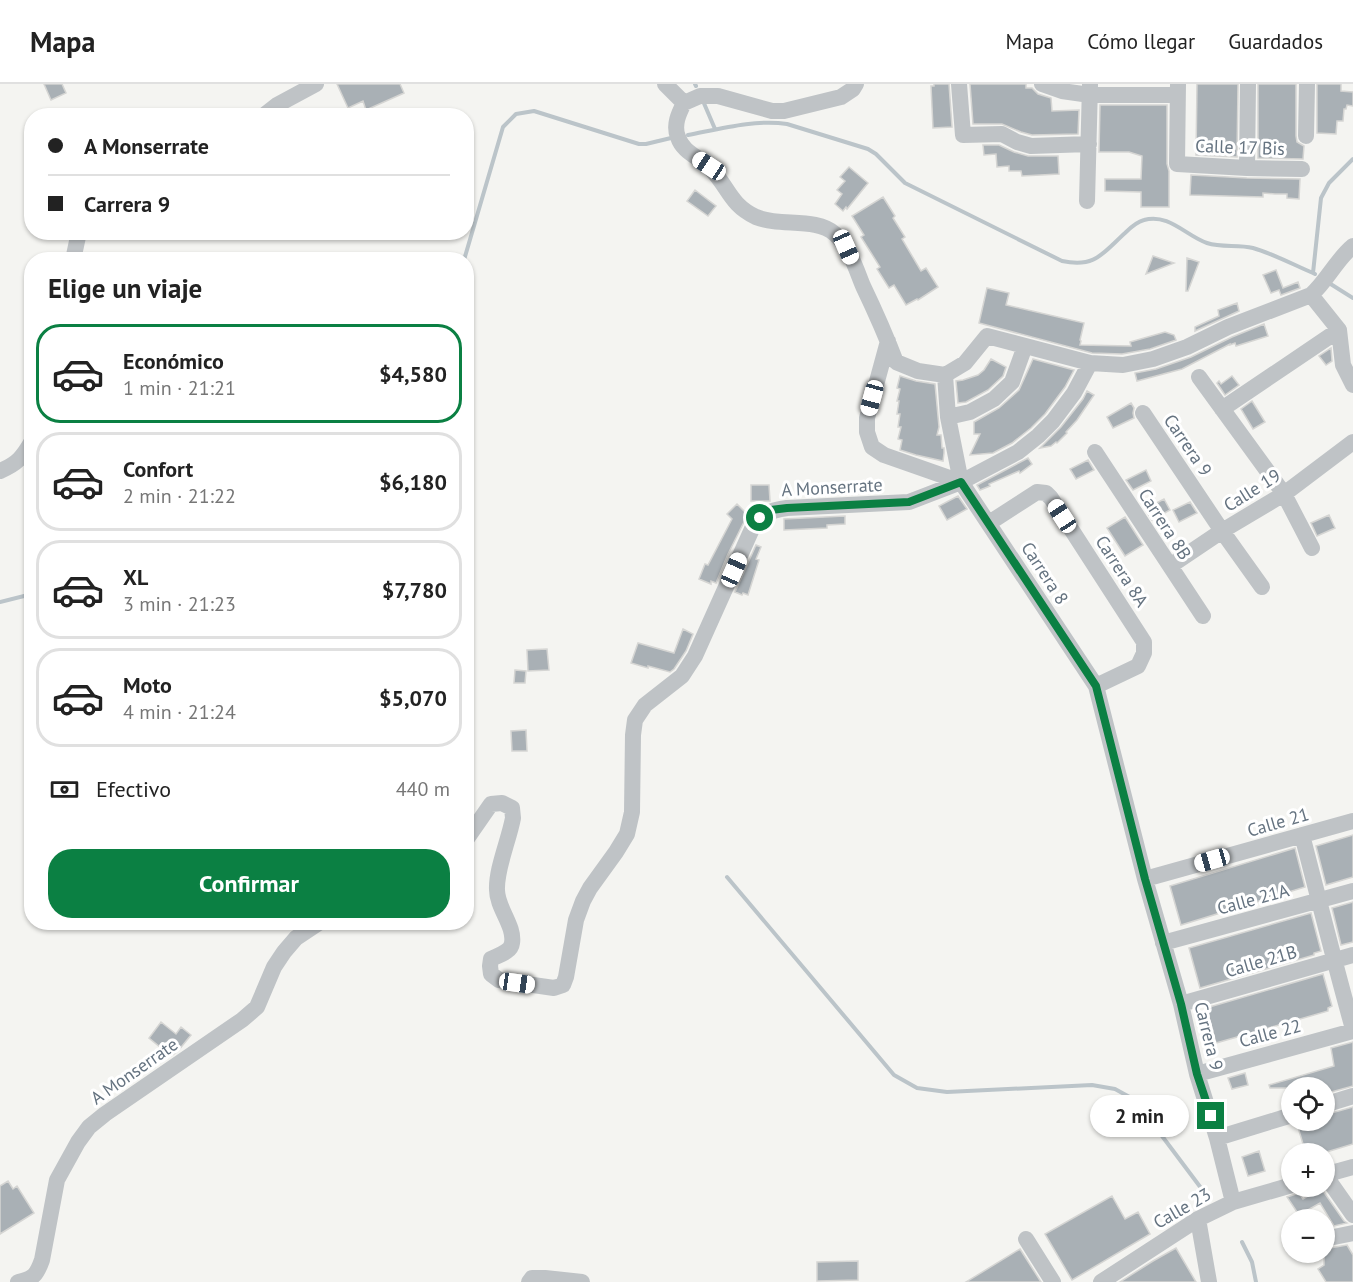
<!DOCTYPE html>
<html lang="es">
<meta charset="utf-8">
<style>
:root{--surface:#fff;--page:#f2f2f2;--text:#222;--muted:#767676;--line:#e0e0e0;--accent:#0b8043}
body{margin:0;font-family:"PT Sans",sans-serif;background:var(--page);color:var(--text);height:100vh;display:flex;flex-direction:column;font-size:22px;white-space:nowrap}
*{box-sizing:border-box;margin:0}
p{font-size:20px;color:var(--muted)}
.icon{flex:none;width:33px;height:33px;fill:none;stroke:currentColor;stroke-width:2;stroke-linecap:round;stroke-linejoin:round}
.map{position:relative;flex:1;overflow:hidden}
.drawer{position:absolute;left:24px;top:168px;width:450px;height:678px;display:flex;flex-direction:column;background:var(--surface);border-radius:24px;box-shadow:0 2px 4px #0004}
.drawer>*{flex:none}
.hud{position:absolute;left:24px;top:24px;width:450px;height:132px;border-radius:24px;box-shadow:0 2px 4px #0004;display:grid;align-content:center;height:132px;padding:0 24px;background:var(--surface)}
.controls{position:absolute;left:1281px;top:993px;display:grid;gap:12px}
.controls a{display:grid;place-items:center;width:54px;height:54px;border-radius:50%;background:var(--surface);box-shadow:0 2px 4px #0004;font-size:30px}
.end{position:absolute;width:27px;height:27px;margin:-14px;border:8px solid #0b8043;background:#fff;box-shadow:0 0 0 3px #fff}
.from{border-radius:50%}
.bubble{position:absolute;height:42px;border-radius:21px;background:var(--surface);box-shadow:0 2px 4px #0004;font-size:20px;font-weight:600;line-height:42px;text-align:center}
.car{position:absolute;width:18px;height:36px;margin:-18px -9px;border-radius:8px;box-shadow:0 0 4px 2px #0007;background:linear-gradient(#fff 24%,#345 0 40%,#fff 0 76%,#345 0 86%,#fff 0)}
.hud b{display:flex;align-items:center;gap:21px;height:57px;font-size:22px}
.hud b+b{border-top:2px solid var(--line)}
.hud i{width:15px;height:15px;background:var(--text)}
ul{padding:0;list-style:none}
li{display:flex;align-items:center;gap:18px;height:99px;margin:0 12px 9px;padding:0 12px;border:3px solid var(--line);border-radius:24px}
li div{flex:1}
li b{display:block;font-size:22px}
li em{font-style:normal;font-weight:600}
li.current{border-color:var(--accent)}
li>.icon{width:54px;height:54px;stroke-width:1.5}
h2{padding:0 24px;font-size:27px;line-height:72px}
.pay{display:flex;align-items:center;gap:15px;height:66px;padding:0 24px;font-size:22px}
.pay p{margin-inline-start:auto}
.cta{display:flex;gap:12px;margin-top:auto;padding:12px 24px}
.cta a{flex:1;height:69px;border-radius:24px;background:var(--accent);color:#fff;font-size:24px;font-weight:600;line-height:69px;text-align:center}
header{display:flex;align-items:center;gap:36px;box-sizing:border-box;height:84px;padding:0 30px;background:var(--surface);border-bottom:2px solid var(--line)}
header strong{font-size:28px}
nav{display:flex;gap:33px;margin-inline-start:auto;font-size:21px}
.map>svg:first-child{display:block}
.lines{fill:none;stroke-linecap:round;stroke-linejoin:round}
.stream{stroke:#bbc4c9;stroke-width:4}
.building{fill:#a9b0b5;stroke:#d5d5d3;stroke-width:1.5}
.street{stroke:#bfc3c6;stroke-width:16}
.route{stroke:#0b8043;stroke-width:8}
.labels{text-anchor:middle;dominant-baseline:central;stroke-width:6;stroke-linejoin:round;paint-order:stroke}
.street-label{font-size:18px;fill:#657380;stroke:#fff}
</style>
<header>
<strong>Mapa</strong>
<nav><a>Mapa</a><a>Cómo llegar</a><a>Guardados</a></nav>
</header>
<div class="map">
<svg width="1353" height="1198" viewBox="0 0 1353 1198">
<rect width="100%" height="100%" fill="#f4f4f1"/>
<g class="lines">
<path class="stream" d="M 695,0 L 696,2
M 703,17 L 715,45
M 688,51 C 719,45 756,35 787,40 L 868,65 L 876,70 L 905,99 L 1062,177 C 1095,184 1102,170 1125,149 C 1130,144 1136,138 1144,136 C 1169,129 1186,152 1207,159 C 1222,164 1238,160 1253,164 C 1274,170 1294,181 1313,189
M 464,176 L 503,43 L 516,30 L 534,27 L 639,60 L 646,60 L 671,54
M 1315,190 L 1313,189 L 1321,114 L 1329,99 L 1353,75
M 1329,199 L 1353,214
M 0,518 L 32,510
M 727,793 L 894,991 L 917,1004 L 947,1008 L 1092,1001 L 1115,1005 L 1135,1016 L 1204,1108
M 1242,1158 L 1252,1178 L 1256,1198"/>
</g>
<path class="building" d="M 44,0 L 62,0 L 66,9 L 51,16 Z
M 337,0 L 400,0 L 404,9 L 366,26 L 363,17 L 348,24 Z
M 934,0 L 949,0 L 952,43 L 933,44 L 931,2 L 934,2 Z
M 970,0 L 1026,0 L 1026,4 L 1032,4 L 1038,10 L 1051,14 L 1052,27 L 1079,26 L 1078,50 L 1032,51 L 1021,48 L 1002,40 L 973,40 Z
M 1197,0 L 1238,0 L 1237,73 L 1196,71 Z
M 1258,0 L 1296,0 L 1296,52 L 1297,58 L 1304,62 L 1303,75 L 1258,74 Z
M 1317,0 L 1341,0 L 1341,7 L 1353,8 L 1353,22 L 1347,21 L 1346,25 L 1344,25 L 1343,37 L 1337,37 L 1336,50 L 1317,49 Z
M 1100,21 L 1167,21 L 1167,80 L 1169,87 L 1169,123 L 1141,123 L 1141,108 L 1105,107 L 1105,95 L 1141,95 L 1142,72 L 1129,68 L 1099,68 Z
M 983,61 L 999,61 L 1014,68 L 1028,72 L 1058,72 L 1059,90 L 1022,92 L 1021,87 L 1009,87 L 1009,82 L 997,83 L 996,70 L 984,71 Z
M 849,83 L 868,99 L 847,125 L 846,123 L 843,127 L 835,120 L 842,110 L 837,106 L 845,97 L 840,93 Z
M 1191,91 L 1247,94 L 1300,95 L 1299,115 L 1287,114 L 1287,110 L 1275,110 L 1263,109 L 1263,113 L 1190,111 Z
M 695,106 L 716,122 L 708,132 L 687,117 Z
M 883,113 L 895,132 L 893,134 L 905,153 L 902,155 L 921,187 L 926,184 L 938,203 L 918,216 L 917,215 L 906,221 L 894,201 L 889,204 L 877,185 L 880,183 L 861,153 L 864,151 L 852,132 Z
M 1153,172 L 1174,179 L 1146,190 Z
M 1187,174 L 1199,178 L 1188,207 L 1186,207 Z
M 1276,186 L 1283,204 L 1298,198 L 1300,204 L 1281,211 L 1279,206 L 1271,209 L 1263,191 Z
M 987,204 L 1009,209 L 1006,221 L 1084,239 L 1080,256 L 1081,257 L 1080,261 L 1131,262 L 1130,258 L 1165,248 L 1174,251 L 1176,256 L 1150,265 L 1122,270 L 1092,269 L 979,239 Z
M 1237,219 L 1239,227 L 1195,247 L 1195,243 L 1219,232 L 1218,226 Z
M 1264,240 L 1268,252 L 1236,262 L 1235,259 L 1230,261 L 1230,260 L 1182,285 L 1137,297 L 1135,289 L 1156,285 L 1191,273 L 1232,253 Z
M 1331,264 L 1332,277 L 1326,281 L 1319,272 Z
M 991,275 L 1006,283 L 1003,292 L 988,306 L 966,318 L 958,319 L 956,297 L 963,296 L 978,291 L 984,286 Z
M 1033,275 L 1074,286 L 1065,303 L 1045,330 L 1031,344 L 1012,359 L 993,369 L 970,371 L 980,350 L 974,350 L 974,338 L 999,324 L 1019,306 Z
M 900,292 L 916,297 L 935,300 L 939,343 L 937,351 L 941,351 L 942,364 L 944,364 L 944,369 L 943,377 L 916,371 L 900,366 L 902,356 L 898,355 L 901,343 L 898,343 L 900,330 L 897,330 L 899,317 L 897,317 L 900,305 L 897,304 Z
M 1232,292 L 1239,301 L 1225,311 L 1217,299 L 1219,297 L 1221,300 Z
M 1087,307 L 1094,311 L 1077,336 L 1066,348 L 1067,349 L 1057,359 L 1056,358 L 1051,362 L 1040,364 L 1061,343 L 1083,315 Z
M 1252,317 L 1265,338 L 1253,345 L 1241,325 Z
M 1131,319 L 1134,324 L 1133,329 L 1134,334 L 1113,344 L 1107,333 Z
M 1028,374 L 1032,380 L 1020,389 L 1019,387 L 989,400 L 990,402 L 980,406 L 977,401 Z
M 1088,376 L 1094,386 L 1076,395 L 1070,385 Z
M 1146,386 L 1151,397 L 1133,406 L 1126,396 Z
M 751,401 L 769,401 L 770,417 L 751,417 Z
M 958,412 L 967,425 L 947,436 L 939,422 Z
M 1164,415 L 1170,426 L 1152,436 L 1145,425 Z
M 1190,418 L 1197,429 L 1179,438 L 1173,426 Z
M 737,420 L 749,432 L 743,440 L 728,470 L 716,499 L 711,497 L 711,500 L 699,495 L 705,480 L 708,481 L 732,435 L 727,430 Z
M 1329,431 L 1335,444 L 1317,452 L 1311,439 Z
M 845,432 L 845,440 L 827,441 L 827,444 L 784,446 L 784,435 Z
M 1125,433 L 1143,461 L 1125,472 L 1107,444 Z
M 756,461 L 761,463 L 756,475 L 759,476 L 748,511 L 743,509 L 742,511 L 735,508 Z
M 683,545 L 693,550 L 686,567 L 674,585 L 670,588 L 648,582 L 648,584 L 631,579 L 638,559 L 674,569 Z
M 547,565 L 549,586 L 528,587 L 527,566 Z
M 515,586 L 526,587 L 525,599 L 514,599 Z
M 526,646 L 527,667 L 512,667 L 511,647 Z
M 1353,751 L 1353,793 L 1326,801 L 1316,762 Z
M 1295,764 L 1305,803 L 1181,841 L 1170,802 Z
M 1353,818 L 1353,858 L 1341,861 L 1332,824 Z
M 1311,829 L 1321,867 L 1314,869 L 1314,871 L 1200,904 L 1189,864 Z
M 1323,890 L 1332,922 L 1328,924 L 1328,927 L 1216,959 L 1206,924 Z
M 161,938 L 176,950 L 181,943 L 191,951 L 178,967 L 171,972 L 149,954 Z
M 1353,958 L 1353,1002 L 1324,1010 L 1324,1004 L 1270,1004 L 1269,1001 L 1334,982 L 1331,964 Z
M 1245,989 L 1248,1001 L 1232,1005 L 1228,994 Z
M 1353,1023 L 1353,1060 L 1320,1070 L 1306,1070 L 1297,1040 L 1301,1036 L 1324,1036 L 1324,1031 Z
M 1259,1067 L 1265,1087 L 1248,1092 L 1242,1073 Z
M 8,1097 L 13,1105 L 17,1102 L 34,1129 L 0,1150 L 0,1102 Z
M 1321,1104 L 1344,1137 L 1347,1139 L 1334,1142 L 1320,1119 L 1299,1131 L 1287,1113 L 1299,1109 L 1303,1115 Z
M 1112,1112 L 1125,1135 L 1138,1128 L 1150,1150 L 1072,1196 L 1045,1150 Z
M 1347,1161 L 1353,1171 L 1353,1198 L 1326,1198 L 1318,1185 L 1324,1181 L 1324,1165 Z
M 1176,1164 L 1196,1198 L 1120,1198 L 1153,1177 Z
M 1020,1165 L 1041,1198 L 966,1198 Z
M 858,1177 L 858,1196 L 817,1197 L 817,1178 Z"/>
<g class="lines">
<path class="street" d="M 665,0 L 684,19
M 856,0 L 853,5 L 841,13 L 784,27 L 772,27 L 718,12 L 700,12 L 684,19 C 679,29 673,41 678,53 C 683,69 700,73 710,84 C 729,103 729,120 756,133 C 780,143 816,133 835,150 C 850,164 856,185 863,202 C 875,227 886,252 896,278 L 918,287 L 945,291 L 965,279 L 987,252 L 1090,279 L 1123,281 L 1153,275 L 1187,263 L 1228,243 L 1311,211 C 1327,197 1336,176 1353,162
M 959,0 L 963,51 L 1002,50 L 1017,58 L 1031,62 L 1089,60
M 1042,0 L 1062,7 L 1090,11 L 1177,11
M 1178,0 L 1177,80 L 1247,84 L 1302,85
M 263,32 L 277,21 L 316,0
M 1306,52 L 1307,0
M 1247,84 L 1248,0
M 1087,117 L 1090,1
M 73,176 L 79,148
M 1339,246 L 1343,281 L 1353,301
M 888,257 L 867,334 L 867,348 L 872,363 L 884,371 L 961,398
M 945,291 L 948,333 L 961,398 L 1096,602 L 1145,795 L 1181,920 L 1197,990 L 1217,1054 L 1233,1118
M 1199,293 L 1284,410 L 1312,464
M 1222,325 L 1339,246 L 1311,211
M 1143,329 L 1222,447 L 1262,503
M 948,333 L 970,328 L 994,315 L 1012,298 L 1025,262
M 1095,368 L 1203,532
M 0,387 C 17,380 23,373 32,357
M 989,439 L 1037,408 L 1046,409 L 1051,414 L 1144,558 L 1144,569 L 1138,582 L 1096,602
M 1170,482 L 1222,447 L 1284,410 L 1353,358
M 1302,751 C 1319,816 1335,881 1353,945
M 466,756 L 491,720 L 502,719 L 512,724 L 513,734 C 509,756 496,785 497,806 C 497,824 515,842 512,859 C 511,868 499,871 491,875 L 490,882 L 491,890 L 499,896 L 554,904 L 563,901 L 566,893 L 576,836 L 583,817 L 590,804 L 616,768 L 627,750 L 632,728 L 633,651 L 635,636 L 645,621 L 682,592 L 695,572 L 752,445 C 764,428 768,427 787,424 L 909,418 L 961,398 L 1018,368 L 1038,352 L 1053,337 L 1074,309 L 1090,279
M 1145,795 L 1353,737
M 1163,859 L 1353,807
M 1181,920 L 1353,871
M 1197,990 L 1353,947
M 1324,1021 L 1353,1012
M 1217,1054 L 1292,1031
M 1324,1091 L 1353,1083
M 1325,1091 L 1353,1131
M 1198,1135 L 1209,1198
M 1026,1155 L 1053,1198
M 1324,1155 L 1353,1149
M 18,1198 C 34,1195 37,1190 42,1176 L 57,1096 L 78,1058 L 89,1043 L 105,1030 L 242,936 L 257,923 L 274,883 L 284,868 L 296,854 L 320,838
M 529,1198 L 532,1194 L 545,1194 L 582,1198
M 1101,1198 L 1198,1135 L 1233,1118 L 1292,1101"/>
</g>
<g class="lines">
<path class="route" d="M 760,434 L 771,426 L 787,424 L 909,418 L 961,398 L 1096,602 L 1145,795 L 1181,920 L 1197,990 L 1211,1032"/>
</g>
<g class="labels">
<g class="street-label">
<text transform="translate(1240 63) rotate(2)">Calle 17 Bis</text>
<text transform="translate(1188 361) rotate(56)">Carrera 9</text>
<text transform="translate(832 403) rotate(-3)">A Monserrate</text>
<text transform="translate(1252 406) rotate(-32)">Calle 19</text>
<text transform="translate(1165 440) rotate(57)">Carrera 8B</text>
<text transform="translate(1122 487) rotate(57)">Carrera 8A</text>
<text transform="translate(1045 489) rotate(57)">Carrera 8</text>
<text transform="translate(1278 738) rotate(-16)">Calle 21</text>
<text transform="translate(1253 815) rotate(-15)">Calle 21A</text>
<text transform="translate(1261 877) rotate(-16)">Calle 21B</text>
<text transform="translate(1270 949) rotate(-15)">Calle 22</text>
<text transform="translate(1209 952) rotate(76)">Carrera 9</text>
<text transform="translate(134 987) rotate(-35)">A Monserrate</text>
<text transform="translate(1182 1124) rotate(-30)">Calle 23</text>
</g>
</g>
</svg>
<div class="controls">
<a><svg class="icon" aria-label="locate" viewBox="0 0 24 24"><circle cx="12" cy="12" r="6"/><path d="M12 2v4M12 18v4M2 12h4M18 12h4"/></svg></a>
<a>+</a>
<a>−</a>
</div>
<i class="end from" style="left:760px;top:434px"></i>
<i class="end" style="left:1211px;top:1032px"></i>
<div class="bubble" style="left:1090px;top:1011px;width:99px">2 min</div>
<i class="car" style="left:709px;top:82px;rotate:303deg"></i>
<i class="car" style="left:846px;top:163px;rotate:156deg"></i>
<i class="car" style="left:872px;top:314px;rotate:195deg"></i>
<i class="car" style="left:1062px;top:432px;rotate:327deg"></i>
<i class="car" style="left:734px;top:486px;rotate:24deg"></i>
<i class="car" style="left:1212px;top:776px;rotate:254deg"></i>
<i class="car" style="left:517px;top:899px;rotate:98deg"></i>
<div class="hud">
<b><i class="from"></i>A Monserrate</b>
<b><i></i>Carrera 9</b>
</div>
<section class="drawer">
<h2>Elige un viaje</h2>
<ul>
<li class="current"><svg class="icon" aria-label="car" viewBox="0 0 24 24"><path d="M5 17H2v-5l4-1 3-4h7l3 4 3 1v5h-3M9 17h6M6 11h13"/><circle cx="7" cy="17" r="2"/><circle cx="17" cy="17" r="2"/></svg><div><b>Económico</b><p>1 min · 21:21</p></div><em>$4,580</em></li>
<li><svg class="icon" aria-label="car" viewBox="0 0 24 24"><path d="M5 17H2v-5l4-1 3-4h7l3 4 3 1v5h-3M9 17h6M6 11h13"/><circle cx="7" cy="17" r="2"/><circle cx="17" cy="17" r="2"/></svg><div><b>Confort</b><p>2 min · 21:22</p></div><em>$6,180</em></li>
<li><svg class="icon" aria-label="car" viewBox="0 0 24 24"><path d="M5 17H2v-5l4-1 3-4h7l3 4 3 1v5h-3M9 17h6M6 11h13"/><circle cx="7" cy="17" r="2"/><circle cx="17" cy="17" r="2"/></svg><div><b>XL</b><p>3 min · 21:23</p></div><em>$7,780</em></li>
<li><svg class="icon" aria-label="car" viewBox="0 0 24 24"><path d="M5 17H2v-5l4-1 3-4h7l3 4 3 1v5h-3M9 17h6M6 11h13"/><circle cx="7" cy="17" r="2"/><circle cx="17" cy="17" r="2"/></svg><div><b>Moto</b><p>4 min · 21:24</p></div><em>$5,070</em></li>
</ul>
<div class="pay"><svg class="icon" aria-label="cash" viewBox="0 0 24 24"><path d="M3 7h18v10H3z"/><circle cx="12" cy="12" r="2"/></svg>Efectivo<p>440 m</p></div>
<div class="cta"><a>Confirmar</a></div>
</section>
</div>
